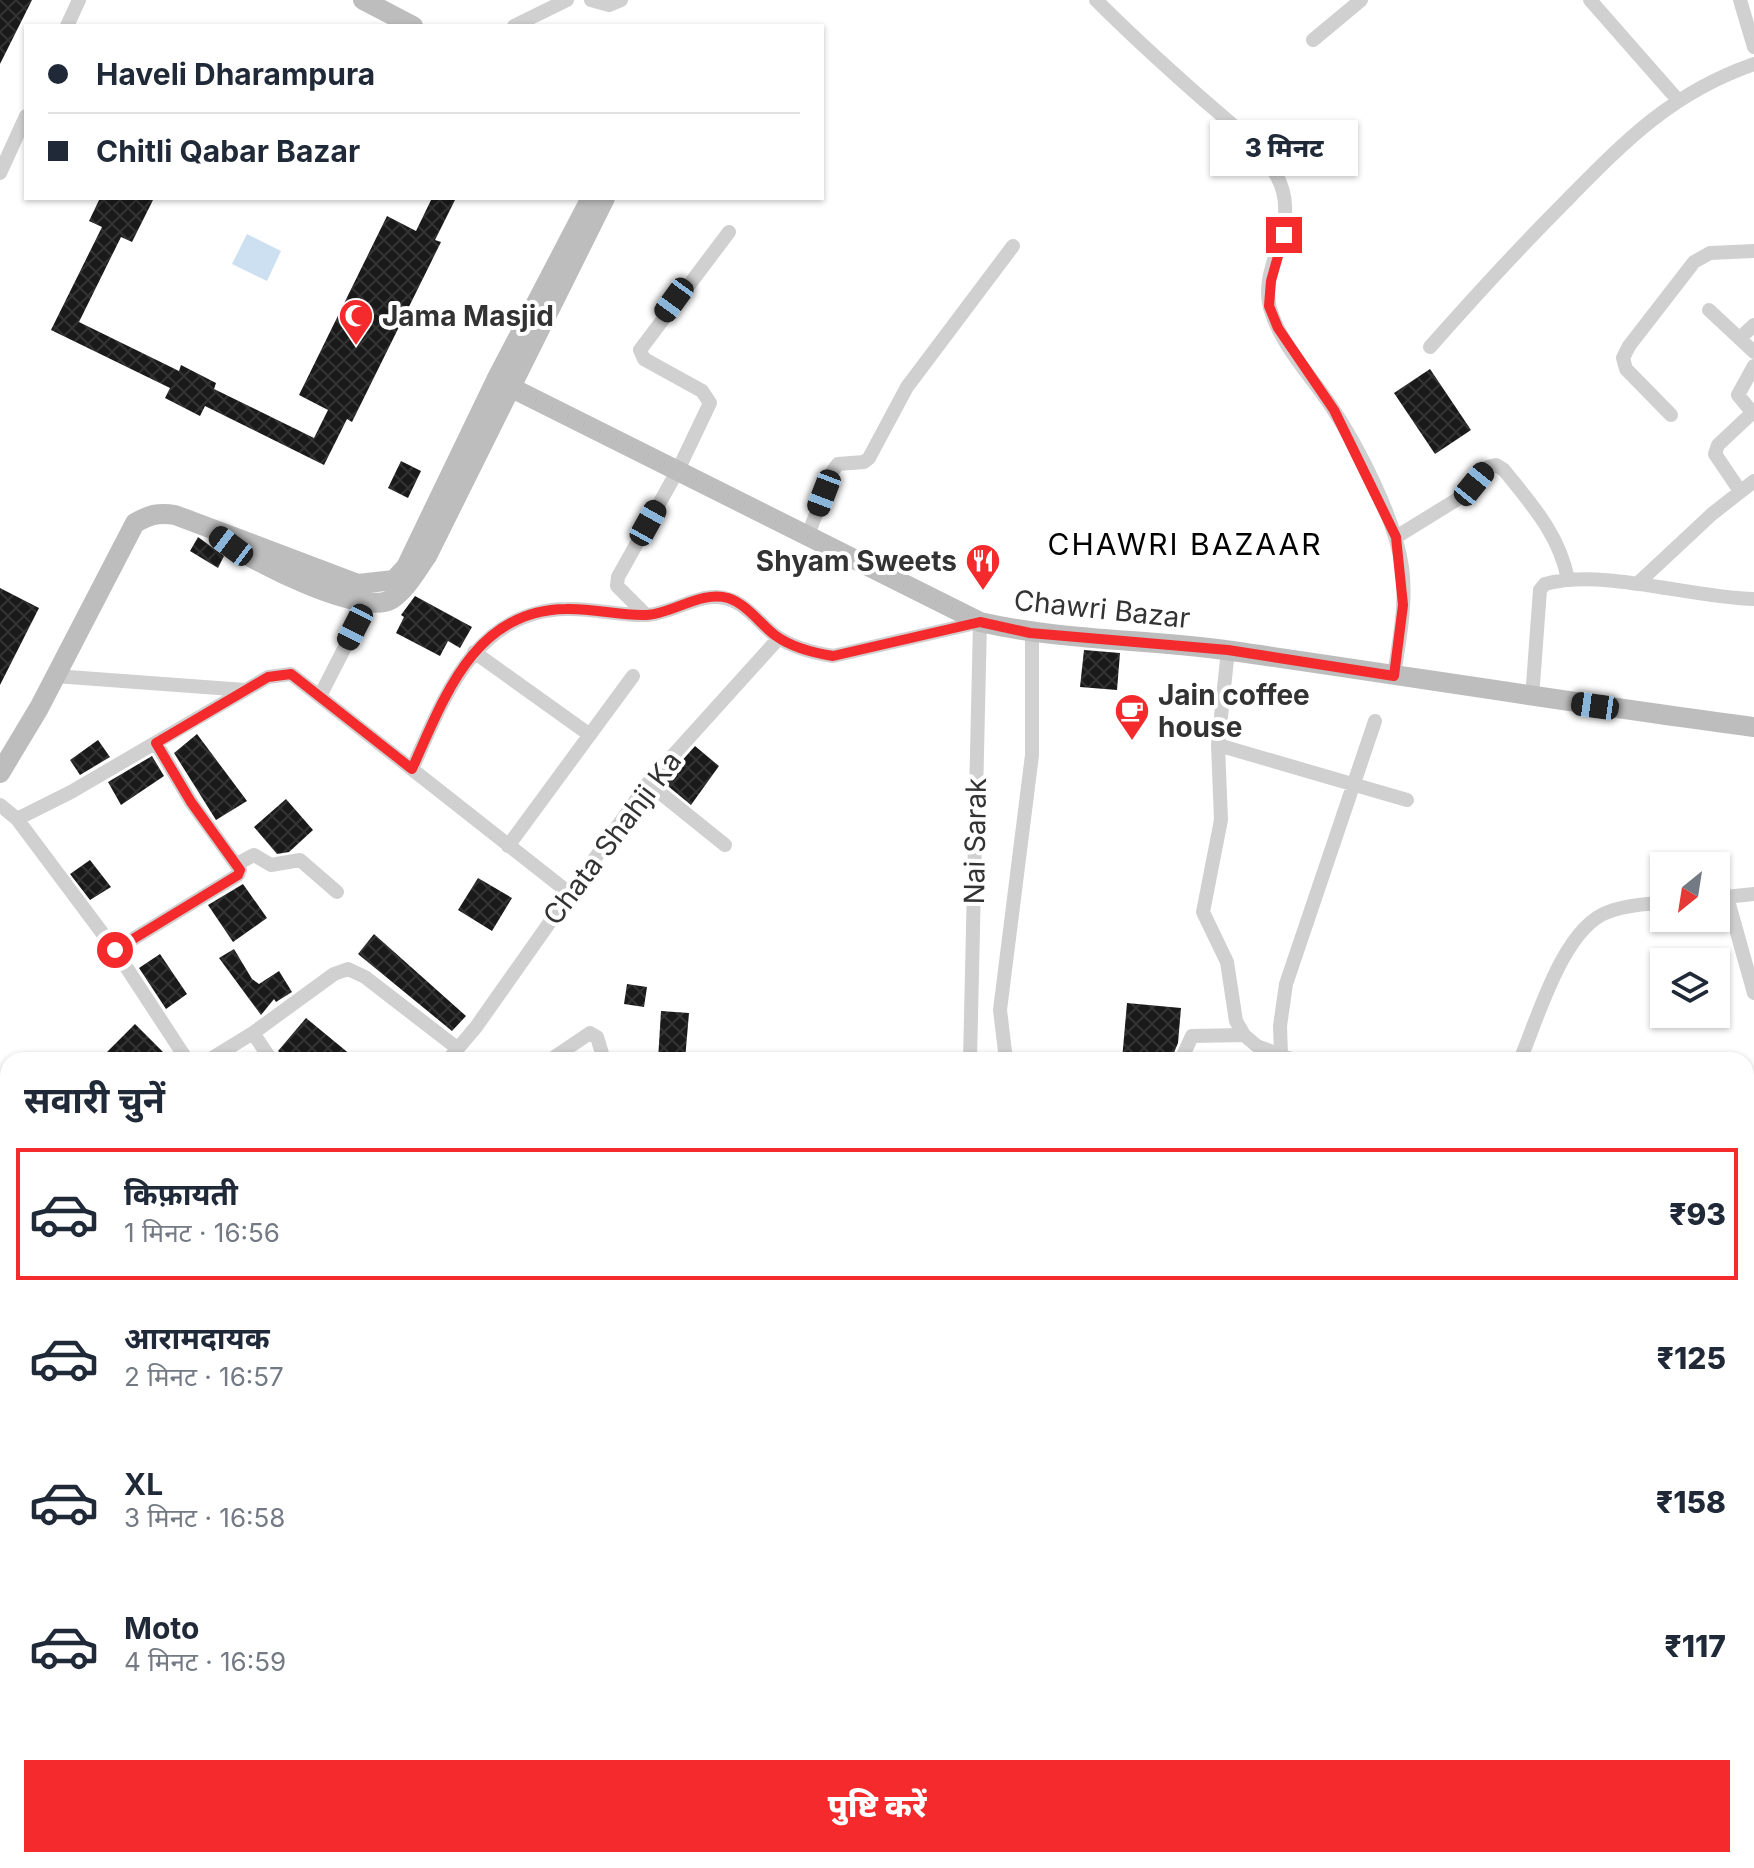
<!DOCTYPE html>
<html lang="hi">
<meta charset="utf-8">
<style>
:root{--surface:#fff;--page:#f2f2f3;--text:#1f2937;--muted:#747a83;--line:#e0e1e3;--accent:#f42a2d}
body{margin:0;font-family:Inter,"Noto Sans Devanagari",sans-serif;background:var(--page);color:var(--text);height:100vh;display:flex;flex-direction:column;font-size:30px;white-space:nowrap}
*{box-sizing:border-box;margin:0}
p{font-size:26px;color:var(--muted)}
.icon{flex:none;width:44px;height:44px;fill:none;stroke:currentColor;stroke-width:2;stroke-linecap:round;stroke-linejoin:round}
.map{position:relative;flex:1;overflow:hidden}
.details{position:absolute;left:0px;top:1052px;width:1754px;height:816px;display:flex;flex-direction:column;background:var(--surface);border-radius:24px 24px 0 0;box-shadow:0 2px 6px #0004}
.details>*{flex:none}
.hud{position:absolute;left:24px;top:24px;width:800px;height:176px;border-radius:0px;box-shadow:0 2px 6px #0004;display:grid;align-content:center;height:176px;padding:0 24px;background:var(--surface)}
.needle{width:52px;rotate:210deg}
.fabs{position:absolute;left:1650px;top:852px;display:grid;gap:16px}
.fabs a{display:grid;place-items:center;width:80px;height:80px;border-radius:0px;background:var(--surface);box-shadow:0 2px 6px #0004;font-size:40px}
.end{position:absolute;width:36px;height:36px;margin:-18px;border:10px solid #f42a2d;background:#fff;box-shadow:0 0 0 4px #fff}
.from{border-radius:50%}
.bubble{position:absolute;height:56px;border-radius:0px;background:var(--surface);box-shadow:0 2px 6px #0004;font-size:26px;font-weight:800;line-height:56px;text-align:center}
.car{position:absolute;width:24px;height:48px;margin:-24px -12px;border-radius:10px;box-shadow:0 0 6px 2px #0007;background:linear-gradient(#222 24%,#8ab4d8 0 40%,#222 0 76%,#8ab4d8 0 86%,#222 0)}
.hud b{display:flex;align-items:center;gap:28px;height:76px;font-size:30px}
.hud b+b{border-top:2px solid var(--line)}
.hud i{width:20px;height:20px;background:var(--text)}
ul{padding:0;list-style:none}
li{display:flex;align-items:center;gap:24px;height:132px;margin:0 16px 12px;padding:0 8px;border:4px solid transparent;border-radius:0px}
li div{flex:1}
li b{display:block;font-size:30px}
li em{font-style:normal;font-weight:800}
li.on{border-color:var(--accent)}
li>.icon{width:72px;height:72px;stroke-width:1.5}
h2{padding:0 24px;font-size:36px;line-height:96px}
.primary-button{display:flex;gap:16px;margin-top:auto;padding:16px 24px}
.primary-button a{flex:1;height:92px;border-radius:0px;background:var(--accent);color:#fff;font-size:32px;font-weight:800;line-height:92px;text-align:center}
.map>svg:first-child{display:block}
.water{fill:#cce0f1}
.building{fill:url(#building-cross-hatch)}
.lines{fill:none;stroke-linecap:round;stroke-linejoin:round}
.street{stroke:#d0d0d0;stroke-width:14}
.secondary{stroke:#bdbdbd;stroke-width:20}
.route{stroke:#f42a2d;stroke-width:10}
.labels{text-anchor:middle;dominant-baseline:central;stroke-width:8;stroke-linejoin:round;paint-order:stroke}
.poi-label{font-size:28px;font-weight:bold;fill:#333;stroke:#fff;text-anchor:start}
.street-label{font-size:28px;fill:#333;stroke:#fff}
.neighbourhood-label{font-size:30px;letter-spacing:2px;fill:#000;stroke:#fff}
</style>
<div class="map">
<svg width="1754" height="1868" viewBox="0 0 1754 1868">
<defs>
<pattern id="building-cross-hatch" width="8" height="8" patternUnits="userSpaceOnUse" patternTransform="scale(2)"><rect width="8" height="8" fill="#1a1a1a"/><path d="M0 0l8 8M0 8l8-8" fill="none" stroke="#333"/></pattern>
</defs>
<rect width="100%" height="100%" fill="#fff"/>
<path class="water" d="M 247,234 L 281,251 L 267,281 L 232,264 Z"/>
<path class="building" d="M 0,0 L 32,0 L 0,64 Z
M 100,198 L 154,198 L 132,242 L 121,237 L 79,322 L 179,371 L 181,365 L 216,383 L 214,389 L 314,438 L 328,410 L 299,395 L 387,216 L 416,231 L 432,198 L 456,198 L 435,240 L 441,242 L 352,422 L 347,419 L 324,465 L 205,406 L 200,416 L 165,398 L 170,388 L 51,330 L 102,227 L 89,221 Z
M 1430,369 L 1471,430 L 1435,454 L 1394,393 Z
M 401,461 L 421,471 L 408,498 L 388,488 Z
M 198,537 L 224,556 L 218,568 L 190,551 Z
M 0,588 L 39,608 L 0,685 Z
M 415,596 L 472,627 L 460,648 L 448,641 L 440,656 L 396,633 L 404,617 L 401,615 Z
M 1084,650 L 1120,653 L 1117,690 L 1080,687 Z
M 197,734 L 247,801 L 216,820 L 174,753 Z
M 98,740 L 110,757 L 80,775 L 70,760 Z
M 695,746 L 719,766 L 691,805 L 663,782 Z
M 152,756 L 164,776 L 121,805 L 108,782 Z
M 286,799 L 313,830 L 289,852 L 277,854 L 254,827 Z
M 90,860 L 111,887 L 90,900 L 70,874 Z
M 478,878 L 512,898 L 492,931 L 458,910 Z
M 243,884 L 267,918 L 233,942 L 208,905 Z
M 374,934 L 466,1016 L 452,1031 L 358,954 Z
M 234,949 L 252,979 L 259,984 L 279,971 L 292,992 L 276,1002 L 274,999 L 261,1015 L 219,958 Z
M 160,954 L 187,994 L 166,1009 L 139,968 Z
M 627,984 L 647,987 L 644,1007 L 624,1004 Z
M 1127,1003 L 1181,1008 L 1178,1043 L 1171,1060 L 1122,1060 Z
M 661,1011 L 689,1013 L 685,1060 L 658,1060 Z
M 306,1018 L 357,1060 L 289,1060 L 278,1051 Z
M 135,1024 L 171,1060 L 113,1060 L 106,1053 Z"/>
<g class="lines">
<path class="street" d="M 591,0 L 609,5 L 621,0
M 1096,0 C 1129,33 1163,64 1198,95 C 1225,119 1257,142 1275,173 C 1305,222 1258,264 1270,308 C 1280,344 1311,376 1331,406 C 1359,448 1395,518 1402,567 C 1407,603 1399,640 1394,676
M 1590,0 L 1677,99
M 1740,0 L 1754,47
M 67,26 L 79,0
M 514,26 L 567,0
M 1313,40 L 1361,0
M 0,173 L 26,116
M 1709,310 L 1754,352
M 1740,338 L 1754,325
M 1430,347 C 1475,296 1520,247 1568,199 C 1627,139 1673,92 1754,64
M 1752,412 L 1738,395 L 1754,366
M 1671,415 L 1626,369 L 1623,358 L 1629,346 L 1694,262 L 1710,253 L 1754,251
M 1740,491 L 1715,454 L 1718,445 L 1754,411
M 808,535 L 832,472 L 838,464 L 864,462 L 869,458 L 907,387 L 1013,246
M 1396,537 L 1461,497 L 1488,467 L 1496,465 L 1504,470 C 1531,504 1560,535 1568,580
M 1637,584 L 1712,514 L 1754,481
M 646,615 L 617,586 L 618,577 L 678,470 L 710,403 L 702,391 L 644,359 L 640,350 L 729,232
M 1228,650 L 1218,745 L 1221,820 L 1203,912 L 1227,962 L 1236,1021 L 1244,1035 L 1257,1046 L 1294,1060
M 474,652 L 590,735
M 55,676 L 245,690
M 320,696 L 367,604
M 1532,698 L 1540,590 L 1545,584 C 1605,568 1690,598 1754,599
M 1218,745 L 1407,800
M 412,769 C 444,698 475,610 567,609 C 593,608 620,616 646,615 C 673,614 702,590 728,599 C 747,604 761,625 776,636 C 793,648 814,653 833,656 L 980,622 L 970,1060
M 648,783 L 725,845
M 0,805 L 17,819 L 115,950 L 187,1060
M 17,819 L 71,792 L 268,677 L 291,674 L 568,892
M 508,846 L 633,676
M 237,864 L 254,855 L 271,865 L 300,860 L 337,892
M 1727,897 L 1754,993
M 1716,898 L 1754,894
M 115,950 L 238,875 L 240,870 L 191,802 L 156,743
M 253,1033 L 271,1060
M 1281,1055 L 1280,1026 L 1286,984 L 1375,721
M 209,1060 L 253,1033 L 334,974 L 348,969 L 365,977 L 457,1048
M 448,1060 L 476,1027 L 648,783 L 779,638
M 550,1060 L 590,1033 L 597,1037 L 604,1060
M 1006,1060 L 1000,1010 L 1032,755 L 1032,633
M 1181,1060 L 1192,1036 L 1244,1035
M 1520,1060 C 1538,1018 1563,928 1608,912 C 1626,905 1646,904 1664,903
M 0,1166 L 8,1174
M 0,1218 L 8,1211
M 1746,1307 L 1754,1306
M 0,1320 L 8,1301
M 0,1401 L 8,1392
M 0,1583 L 8,1575
M 0,1658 L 8,1671
M 128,1860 L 133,1868
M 398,1860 L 399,1868
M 897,1860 L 901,1868
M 1410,1860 L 1410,1868
M 480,1868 L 481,1860
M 594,1868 L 595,1860
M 666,1868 L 670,1860
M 962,1868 L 962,1860
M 1011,1868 L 1021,1860
M 1077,1868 L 1085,1863 L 1093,1868"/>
<path class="secondary" d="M 363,0 L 413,26
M 496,380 L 980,622 C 1063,641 1148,639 1232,651 C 1406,676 1580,704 1754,727
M 223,540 C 250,560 362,618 392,599 C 406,590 417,570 427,556 L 605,198
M 0,773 L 39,708 L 135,523 C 149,515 158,512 175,515 L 358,584 L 394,580 L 406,567 L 496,380 L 591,198"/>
</g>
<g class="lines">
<path class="route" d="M 115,950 L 238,875 L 240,870 L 191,802 L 156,743 L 268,677 L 291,674 L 412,769 C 444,698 474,610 566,609 C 593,608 620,616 646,615 C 672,614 702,590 728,598 C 747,604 761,625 776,636 C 793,648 814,653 833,656 L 980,622 L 1030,633 L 1228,650 L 1394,676 L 1403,605 L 1396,537 L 1334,410 L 1278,328 L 1269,306 L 1271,281 L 1284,235"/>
</g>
<defs>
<symbol id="mosque-pin" viewBox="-11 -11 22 30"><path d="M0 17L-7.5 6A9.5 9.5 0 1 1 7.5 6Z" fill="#f42a2d" stroke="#fff"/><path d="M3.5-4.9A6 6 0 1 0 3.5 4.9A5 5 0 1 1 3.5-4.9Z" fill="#fff"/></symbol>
<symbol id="restaurant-pin" viewBox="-11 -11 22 30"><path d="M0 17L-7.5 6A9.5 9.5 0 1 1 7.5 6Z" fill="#f42a2d" stroke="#fff"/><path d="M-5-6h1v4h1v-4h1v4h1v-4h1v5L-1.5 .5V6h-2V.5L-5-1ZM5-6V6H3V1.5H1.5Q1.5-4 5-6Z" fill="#fff"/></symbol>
<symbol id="cafe-pin" viewBox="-11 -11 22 30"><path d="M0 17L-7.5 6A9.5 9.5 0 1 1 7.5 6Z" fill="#f42a2d" stroke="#fff"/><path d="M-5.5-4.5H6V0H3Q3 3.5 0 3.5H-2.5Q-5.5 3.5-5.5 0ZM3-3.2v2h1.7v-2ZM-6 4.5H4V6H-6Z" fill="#fff"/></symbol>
</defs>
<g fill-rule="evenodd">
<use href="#mosque-pin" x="336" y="296" width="40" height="54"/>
<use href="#restaurant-pin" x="963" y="541" width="40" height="54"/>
<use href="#cafe-pin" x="1112" y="691" width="40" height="54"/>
</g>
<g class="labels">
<g class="poi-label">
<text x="382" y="316">Jama Masjid</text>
<text x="957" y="561" text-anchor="end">Shyam Sweets</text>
<text x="1158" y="695">Jain coffee<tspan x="1158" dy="32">house</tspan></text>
</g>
<g class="street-label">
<text transform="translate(1102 609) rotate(6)">Chawri Bazar</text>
<text transform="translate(612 838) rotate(-53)">Chata Shahji Ka</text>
<text transform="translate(975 841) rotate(-89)">Nai Sarak</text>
</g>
<g class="neighbourhood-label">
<text x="1185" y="544">CHAWRI BAZAAR</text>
</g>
</g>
</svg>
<div class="fabs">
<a><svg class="needle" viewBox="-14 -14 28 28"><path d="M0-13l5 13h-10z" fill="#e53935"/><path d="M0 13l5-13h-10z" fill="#747a83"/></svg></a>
<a><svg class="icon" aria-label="layers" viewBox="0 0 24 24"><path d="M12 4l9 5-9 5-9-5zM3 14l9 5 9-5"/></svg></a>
</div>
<i class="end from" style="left:115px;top:950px"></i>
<i class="end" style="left:1284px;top:235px"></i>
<div class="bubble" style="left:1210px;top:120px;width:148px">3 मिनट</div>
<i class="car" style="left:674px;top:300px;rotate:216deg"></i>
<i class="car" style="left:1474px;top:484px;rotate:39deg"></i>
<i class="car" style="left:824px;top:493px;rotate:201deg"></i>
<i class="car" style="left:648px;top:523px;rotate:29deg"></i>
<i class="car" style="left:231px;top:546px;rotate:307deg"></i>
<i class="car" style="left:355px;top:627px;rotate:207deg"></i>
<i class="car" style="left:1595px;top:706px;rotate:278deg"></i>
<div class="hud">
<b><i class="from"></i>Haveli Dharampura</b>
<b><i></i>Chitli Qabar Bazar</b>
</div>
<section class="details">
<h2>सवारी चुनें</h2>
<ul>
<li class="on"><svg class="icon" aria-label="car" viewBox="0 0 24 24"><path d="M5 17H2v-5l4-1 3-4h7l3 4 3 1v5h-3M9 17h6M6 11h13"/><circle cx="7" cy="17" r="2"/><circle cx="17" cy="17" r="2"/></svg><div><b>किफ़ायती</b><p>1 मिनट · 16:56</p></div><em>₹93</em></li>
<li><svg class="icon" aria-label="car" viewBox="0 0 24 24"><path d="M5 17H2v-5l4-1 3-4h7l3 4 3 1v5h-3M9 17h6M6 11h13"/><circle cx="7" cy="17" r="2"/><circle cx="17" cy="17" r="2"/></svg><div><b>आरामदायक</b><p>2 मिनट · 16:57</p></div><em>₹125</em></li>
<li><svg class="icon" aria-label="car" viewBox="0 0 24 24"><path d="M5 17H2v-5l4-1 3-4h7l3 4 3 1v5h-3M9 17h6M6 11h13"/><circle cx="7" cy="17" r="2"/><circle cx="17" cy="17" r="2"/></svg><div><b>XL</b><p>3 मिनट · 16:58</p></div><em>₹158</em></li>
<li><svg class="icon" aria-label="car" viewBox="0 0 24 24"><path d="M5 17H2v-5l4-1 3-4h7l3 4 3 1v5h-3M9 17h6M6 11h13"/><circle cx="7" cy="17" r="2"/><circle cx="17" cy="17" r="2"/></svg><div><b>Moto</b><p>4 मिनट · 16:59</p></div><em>₹117</em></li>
</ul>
<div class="primary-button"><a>पुष्टि करें</a></div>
</section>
</div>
